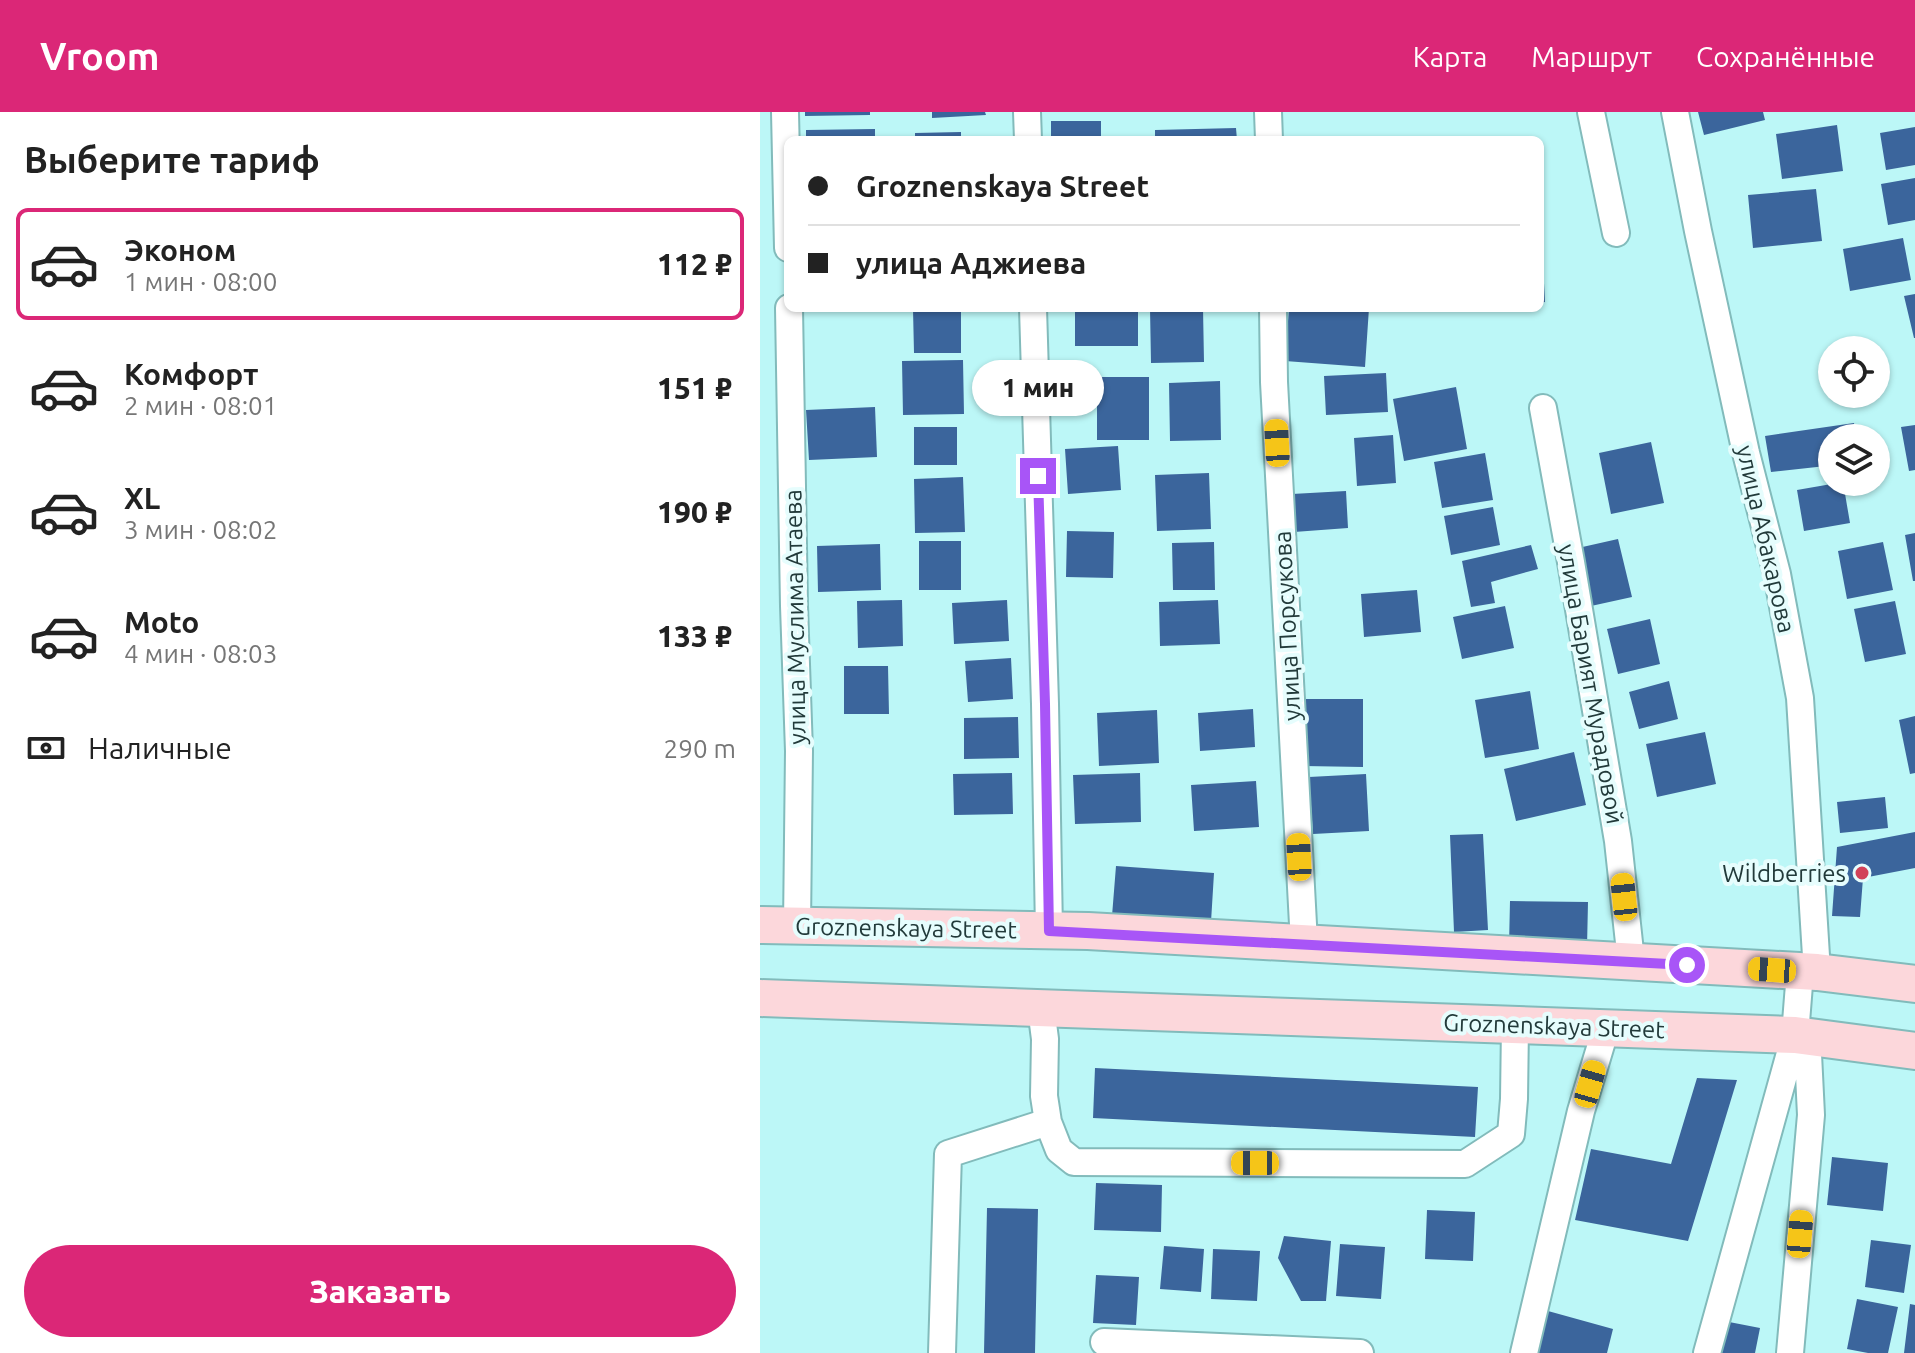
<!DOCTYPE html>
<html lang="ru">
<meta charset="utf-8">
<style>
:root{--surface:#fff;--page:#f2f2f2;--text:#222;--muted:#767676;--line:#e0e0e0;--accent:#db2777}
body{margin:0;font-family:Ubuntu,sans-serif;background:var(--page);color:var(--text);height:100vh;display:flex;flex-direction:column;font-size:30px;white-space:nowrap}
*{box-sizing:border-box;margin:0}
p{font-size:26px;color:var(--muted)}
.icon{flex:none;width:44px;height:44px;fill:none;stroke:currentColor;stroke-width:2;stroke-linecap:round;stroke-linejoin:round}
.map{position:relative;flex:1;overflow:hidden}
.details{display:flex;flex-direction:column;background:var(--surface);width:760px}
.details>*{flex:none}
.hud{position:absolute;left:24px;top:24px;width:760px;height:176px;border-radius:12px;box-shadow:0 2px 6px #0004;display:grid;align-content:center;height:176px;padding:0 24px;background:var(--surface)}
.tools{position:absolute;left:1058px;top:224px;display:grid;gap:16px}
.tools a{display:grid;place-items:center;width:72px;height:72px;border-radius:50%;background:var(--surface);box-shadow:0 2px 6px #0004;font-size:40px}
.end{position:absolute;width:36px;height:36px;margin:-18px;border:10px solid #a855f7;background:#fff;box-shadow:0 0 0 4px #fff}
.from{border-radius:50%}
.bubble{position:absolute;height:56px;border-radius:28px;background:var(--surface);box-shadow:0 2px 6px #0004;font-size:26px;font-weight:800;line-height:56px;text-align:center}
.car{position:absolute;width:24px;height:48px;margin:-24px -12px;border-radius:10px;box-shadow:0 0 6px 2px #0007;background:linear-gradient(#f5c518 24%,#345 0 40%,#f5c518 0 76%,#345 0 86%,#f5c518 0)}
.hud b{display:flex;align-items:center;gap:28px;height:76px;font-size:30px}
.hud b+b{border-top:2px solid var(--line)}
.hud i{width:20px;height:20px;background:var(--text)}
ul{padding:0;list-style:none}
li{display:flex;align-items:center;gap:24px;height:112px;margin:0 16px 12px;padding:0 8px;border:4px solid transparent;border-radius:12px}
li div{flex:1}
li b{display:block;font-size:30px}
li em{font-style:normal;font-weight:800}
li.on{border-color:var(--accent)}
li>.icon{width:72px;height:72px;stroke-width:1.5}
h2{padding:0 24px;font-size:36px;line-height:96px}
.pay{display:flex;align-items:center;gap:20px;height:88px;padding:0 24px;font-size:30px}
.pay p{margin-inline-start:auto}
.cta{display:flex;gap:16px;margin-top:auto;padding:16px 24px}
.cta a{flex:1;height:92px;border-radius:48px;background:var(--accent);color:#fff;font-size:32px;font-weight:800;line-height:92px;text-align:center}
header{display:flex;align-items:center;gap:48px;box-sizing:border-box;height:112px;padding:0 40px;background:var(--accent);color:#fff}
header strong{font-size:38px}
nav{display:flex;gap:44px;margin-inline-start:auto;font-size:28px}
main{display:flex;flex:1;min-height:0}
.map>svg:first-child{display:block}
.building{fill:#3b659c}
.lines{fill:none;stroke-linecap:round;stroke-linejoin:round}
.street-casing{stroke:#82bbbb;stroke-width:30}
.secondary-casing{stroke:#82bbbb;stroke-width:40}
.street{stroke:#fff;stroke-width:26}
.secondary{stroke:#fcd7db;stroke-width:36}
.route{stroke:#a855f7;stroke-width:10}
.poi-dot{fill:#d24259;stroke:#e6fdfd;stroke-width:3}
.labels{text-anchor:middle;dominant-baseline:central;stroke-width:8;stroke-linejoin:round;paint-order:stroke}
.street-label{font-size:24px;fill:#223a3a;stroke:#e6fdfd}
.poi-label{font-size:24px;fill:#223a3a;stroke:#e6fdfd;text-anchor:end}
</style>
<header>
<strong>Vroom</strong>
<nav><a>Карта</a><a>Маршрут</a><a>Сохранённые</a></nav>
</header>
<main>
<section class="details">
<h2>Выберите тариф</h2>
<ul>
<li class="on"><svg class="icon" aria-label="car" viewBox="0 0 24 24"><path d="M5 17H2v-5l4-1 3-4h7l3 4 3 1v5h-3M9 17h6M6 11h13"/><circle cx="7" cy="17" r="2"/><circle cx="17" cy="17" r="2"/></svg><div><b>Эконом</b><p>1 мин · 08:00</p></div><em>112 ₽</em></li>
<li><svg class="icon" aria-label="car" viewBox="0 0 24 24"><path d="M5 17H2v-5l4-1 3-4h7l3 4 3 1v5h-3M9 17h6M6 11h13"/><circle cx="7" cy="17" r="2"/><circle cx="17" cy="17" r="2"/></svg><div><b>Комфорт</b><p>2 мин · 08:01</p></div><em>151 ₽</em></li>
<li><svg class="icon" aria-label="car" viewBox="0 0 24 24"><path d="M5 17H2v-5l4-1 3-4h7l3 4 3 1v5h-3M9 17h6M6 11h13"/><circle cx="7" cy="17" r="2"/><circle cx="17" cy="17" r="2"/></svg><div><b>XL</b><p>3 мин · 08:02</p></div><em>190 ₽</em></li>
<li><svg class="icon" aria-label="car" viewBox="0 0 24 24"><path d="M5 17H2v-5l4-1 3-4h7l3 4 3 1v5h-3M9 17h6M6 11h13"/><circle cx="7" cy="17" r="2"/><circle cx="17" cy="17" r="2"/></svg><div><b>Moto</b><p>4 мин · 08:03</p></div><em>133 ₽</em></li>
</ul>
<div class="pay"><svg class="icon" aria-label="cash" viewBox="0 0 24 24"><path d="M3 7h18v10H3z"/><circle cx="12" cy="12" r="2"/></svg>Наличные<p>290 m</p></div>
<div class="cta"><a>Заказать</a></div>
</section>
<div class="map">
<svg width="1155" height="1241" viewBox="0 0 1155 1241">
<rect width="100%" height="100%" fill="#bcf7f7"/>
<path class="building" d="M 45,0 L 110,0 L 110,3 L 45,4 Z
M 172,0 L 225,0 L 226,3 L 172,6 Z
M 938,0 L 1003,0 L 1005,8 L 944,23 Z
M 291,9 L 341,9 L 341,28 L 291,28 Z
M 1077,13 L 1083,59 L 1022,67 L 1016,22 Z
M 1155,15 L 1155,53 L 1126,58 L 1120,21 Z
M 476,16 L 477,28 L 395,28 L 395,18 Z
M 115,17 L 115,28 L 46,28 L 46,18 Z
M 201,20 L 201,28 L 155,28 L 155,21 Z
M 1155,66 L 1155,108 L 1128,113 L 1121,72 Z
M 1056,77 L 1062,129 L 993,136 L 988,83 Z
M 1143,126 L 1151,168 L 1090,179 L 1083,137 Z
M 780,133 L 782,133 L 785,190 L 780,191 Z
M 1155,182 L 1155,226 L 1154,226 L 1144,184 Z
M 315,196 L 378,196 L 378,234 L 315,234 Z
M 390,196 L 443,196 L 444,250 L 391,251 Z
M 529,196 L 609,196 L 605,255 L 525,249 Z
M 153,197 L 201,197 L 201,241 L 154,241 Z
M 203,248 L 204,302 L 143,303 L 142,249 Z
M 626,261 L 628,300 L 566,303 L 564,264 Z
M 337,265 L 389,265 L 389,328 L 337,328 Z
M 460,269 L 461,328 L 410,329 L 409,271 Z
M 696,275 L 707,337 L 644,349 L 633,287 Z
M 115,295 L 117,345 L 49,348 L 46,298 Z
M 1094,311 L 1096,326 L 1072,326 L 1072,364 L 1069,365 L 1066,354 L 1011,360 L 1005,324 Z
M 1155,313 L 1155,358 L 1149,359 L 1141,315 Z
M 154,315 L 197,315 L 197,353 L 154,353 Z
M 633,323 L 636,371 L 597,374 L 594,326 Z
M 891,330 L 904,391 L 851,402 L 839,341 Z
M 358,334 L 361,378 L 308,382 L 305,337 Z
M 725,341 L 733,388 L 682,396 L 674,350 Z
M 449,361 L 451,417 L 397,419 L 395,363 Z
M 203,365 L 205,420 L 155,421 L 154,367 Z
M 1083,370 L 1090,411 L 1044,419 L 1037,378 Z
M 586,379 L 588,416 L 534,420 L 532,382 Z
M 733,395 L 740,433 L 691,443 L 684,404 Z
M 307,419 L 354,420 L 353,466 L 306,465 Z
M 1155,421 L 1155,469 L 1153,469 L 1145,423 Z
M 858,427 L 872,485 L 831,494 L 818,436 Z
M 159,429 L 201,429 L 201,478 L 159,478 Z
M 454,430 L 455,478 L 413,478 L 412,431 Z
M 1123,430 L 1133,478 L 1087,487 L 1078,439 Z
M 120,432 L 121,478 L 58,480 L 57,434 Z
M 771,433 L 778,457 L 731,470 L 735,491 L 711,495 L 702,449 Z
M 657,478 L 661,520 L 604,525 L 601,482 Z
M 142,488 L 143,534 L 98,536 L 97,489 Z
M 247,488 L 249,529 L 194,532 L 192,491 Z
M 458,488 L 460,532 L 400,534 L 399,490 Z
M 1135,489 L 1146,542 L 1105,550 L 1094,497 Z
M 745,494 L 754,536 L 702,547 L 693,505 Z
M 890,507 L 900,552 L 858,562 L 847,517 Z
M 251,546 L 253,587 L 208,590 L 205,549 Z
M 84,554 L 128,554 L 129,602 L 84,602 Z
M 909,569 L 918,607 L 879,617 L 869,580 Z
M 770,579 L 779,637 L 725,646 L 715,588 Z
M 544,587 L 603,587 L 603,655 L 544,654 Z
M 493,597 L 495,635 L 440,639 L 438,601 Z
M 397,598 L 399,651 L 339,654 L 337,601 Z
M 1155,604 L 1155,661 L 1150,662 L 1139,608 Z
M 258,605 L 259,646 L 204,647 L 204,606 Z
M 945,620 L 956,672 L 897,685 L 886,632 Z
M 814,640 L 826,693 L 756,709 L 744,657 Z
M 252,661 L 253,702 L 194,703 L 193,662 Z
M 380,661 L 381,710 L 315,712 L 313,663 Z
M 606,662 L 609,719 L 553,722 L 549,665 Z
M 496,669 L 499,715 L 434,719 L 431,673 Z
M 1125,685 L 1128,716 L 1080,721 L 1077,690 Z
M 1155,720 L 1155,756 L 1103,766 L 1100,805 L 1072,804 L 1077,735 Z
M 723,722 L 728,818 L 694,820 L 690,723 Z
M 356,754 L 454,761 L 451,810 L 352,804 Z
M 750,789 L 828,790 L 827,835 L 749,834 Z
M 335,956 L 718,975 L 715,1025 L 333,1006 Z
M 937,966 L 977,968 L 928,1129 L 815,1108 L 831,1037 L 911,1052 Z
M 1072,1045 L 1128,1051 L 1123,1099 L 1067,1093 Z
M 336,1071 L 402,1073 L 401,1120 L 334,1118 Z
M 227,1096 L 278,1097 L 275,1241 L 224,1241 Z
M 667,1098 L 715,1100 L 713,1149 L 665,1147 Z
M 524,1124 L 571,1129 L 566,1189 L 541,1189 L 518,1146 Z
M 1111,1128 L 1151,1133 L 1144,1181 L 1105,1175 Z
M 580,1132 L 625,1135 L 621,1187 L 576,1184 Z
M 404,1134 L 444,1137 L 441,1180 L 400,1177 Z
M 453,1137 L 500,1139 L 497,1189 L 451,1187 Z
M 336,1163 L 379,1165 L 376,1213 L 333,1211 Z
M 1097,1187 L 1138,1195 L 1128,1241 L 1108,1241 L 1087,1237 Z
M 1150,1192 L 1155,1193 L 1155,1241 L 1144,1241 Z
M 788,1199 L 853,1217 L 847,1241 L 776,1241 Z
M 964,1209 L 1000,1216 L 995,1241 L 957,1241 Z"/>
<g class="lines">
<defs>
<path id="street" d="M 25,0 L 28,136
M 267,0 L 268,28
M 508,0 L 509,28
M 831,0 L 856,121
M 915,0 L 938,119 L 986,341 L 1017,462 L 1040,586 L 1057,860
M 29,196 L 34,494 L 39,639 L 37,814
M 273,196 L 285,592 L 289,819
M 513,196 L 514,270 L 544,831
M 783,296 L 811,450 L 858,729 L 871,849
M 281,896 L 285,927 L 284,984 L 288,1010 L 299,1038 L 314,1050 L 705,1052 L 751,1022 L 754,987 L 755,913
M 344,1230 L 600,1241
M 182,1241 L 188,1042 L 288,1010
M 764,1241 L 821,999 L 846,916
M 947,1241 L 1035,923 L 1040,860
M 1030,1241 L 1051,1003 L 1048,942 L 1035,923"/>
<path id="secondary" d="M 0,813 L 328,819 L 1057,860 L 1155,872
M 0,886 L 1035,923 L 1155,939"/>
</defs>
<use href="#street" class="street-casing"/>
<use href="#secondary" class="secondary-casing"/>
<use href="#street" class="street"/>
<use href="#secondary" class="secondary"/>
</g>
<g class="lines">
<path class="route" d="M 278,364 L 285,592 L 289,819 L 927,853"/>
</g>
<circle class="poi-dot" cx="1102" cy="761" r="8"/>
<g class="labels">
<g class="street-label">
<text transform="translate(1006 427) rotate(77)">улица Абакарова</text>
<text transform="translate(35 505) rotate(-91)">улица Муслима Атаева</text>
<text transform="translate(527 514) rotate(-93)">улица Порсукова</text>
<text transform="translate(831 572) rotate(80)">улица Барият Мурадовой</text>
<text transform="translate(146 816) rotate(1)">Groznenskaya Street</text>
<text transform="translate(794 914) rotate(2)">Groznenskaya Street</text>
</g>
<g class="poi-label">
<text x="1086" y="761">Wildberries</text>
</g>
</g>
</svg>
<div class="tools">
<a><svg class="icon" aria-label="locate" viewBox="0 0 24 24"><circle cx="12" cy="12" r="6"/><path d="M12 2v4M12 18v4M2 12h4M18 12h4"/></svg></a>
<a><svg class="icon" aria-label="layers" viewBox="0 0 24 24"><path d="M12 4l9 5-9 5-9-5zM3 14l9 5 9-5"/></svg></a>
</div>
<i class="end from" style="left:927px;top:853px"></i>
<i class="end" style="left:278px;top:364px"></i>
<div class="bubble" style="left:212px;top:248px;width:132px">1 мин</div>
<i class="car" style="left:517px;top:331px;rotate:357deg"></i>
<i class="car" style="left:539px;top:745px;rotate:357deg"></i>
<i class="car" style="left:864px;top:785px;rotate:354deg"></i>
<i class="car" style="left:1012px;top:858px;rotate:274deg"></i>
<i class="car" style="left:830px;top:972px;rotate:16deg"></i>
<i class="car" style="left:495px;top:1051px;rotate:270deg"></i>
<i class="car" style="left:1040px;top:1122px;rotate:5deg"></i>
<div class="hud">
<b><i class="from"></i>Groznenskaya Street</b>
<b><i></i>улица Аджиева</b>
</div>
</div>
</main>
